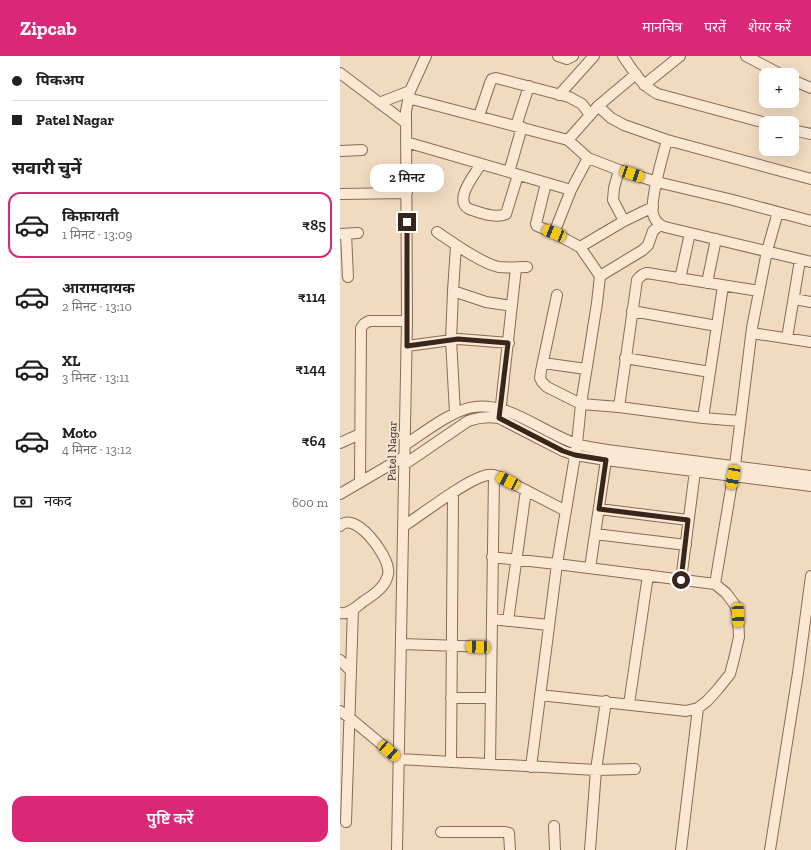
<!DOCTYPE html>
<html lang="hi">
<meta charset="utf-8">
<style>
:root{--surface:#fff;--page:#f2f2f2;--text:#202124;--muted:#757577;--line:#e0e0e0;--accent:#db2777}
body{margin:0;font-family:"Zilla Slab","Noto Sans Devanagari",serif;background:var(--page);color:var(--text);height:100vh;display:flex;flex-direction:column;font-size:15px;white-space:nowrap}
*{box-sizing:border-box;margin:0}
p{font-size:13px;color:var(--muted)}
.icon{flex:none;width:22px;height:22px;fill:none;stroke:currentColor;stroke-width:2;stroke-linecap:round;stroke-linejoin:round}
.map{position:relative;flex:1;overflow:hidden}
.side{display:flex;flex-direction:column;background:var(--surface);width:340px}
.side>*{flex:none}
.hud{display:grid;align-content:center;height:88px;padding:0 12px;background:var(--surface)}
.fabs{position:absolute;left:419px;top:12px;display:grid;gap:8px}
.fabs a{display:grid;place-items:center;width:40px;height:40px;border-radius:8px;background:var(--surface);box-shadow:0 4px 16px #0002;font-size:20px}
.end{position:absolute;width:18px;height:18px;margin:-9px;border:5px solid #38251c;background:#fff;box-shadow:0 0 0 2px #fff}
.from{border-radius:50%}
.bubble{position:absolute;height:28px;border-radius:12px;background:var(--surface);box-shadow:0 4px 16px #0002;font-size:13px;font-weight:600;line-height:28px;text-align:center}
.car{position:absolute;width:12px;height:24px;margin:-12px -6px;border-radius:5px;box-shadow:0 0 3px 1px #0007;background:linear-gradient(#f5c518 24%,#345 0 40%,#f5c518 0 76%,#345 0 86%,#f5c518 0)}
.hud b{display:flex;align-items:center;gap:14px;height:38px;font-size:15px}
.hud b+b{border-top:1px solid var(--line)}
.hud i{width:10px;height:10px;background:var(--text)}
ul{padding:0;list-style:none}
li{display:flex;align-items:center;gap:12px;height:66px;margin:0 8px 6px;padding:0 4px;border:2px solid transparent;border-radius:12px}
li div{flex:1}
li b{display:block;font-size:15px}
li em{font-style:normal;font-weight:600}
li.active{border-color:var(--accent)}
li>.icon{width:36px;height:36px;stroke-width:1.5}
h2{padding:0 12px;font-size:18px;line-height:48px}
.pay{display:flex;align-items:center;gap:10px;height:44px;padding:0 12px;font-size:15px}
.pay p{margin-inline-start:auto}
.primary-button{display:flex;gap:8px;margin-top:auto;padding:8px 12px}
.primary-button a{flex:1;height:46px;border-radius:12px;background:var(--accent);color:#fff;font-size:16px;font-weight:600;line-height:46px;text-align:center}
header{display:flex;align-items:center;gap:24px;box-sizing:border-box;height:56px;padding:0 20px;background:var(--accent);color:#fff}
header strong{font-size:19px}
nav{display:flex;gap:22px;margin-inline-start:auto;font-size:14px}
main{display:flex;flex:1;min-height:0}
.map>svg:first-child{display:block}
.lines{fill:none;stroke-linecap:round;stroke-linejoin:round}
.minor-casing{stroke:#8a6a57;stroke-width:12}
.minor{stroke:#fae8d3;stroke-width:10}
.route{stroke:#38251c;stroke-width:5}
.labels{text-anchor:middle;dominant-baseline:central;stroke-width:4;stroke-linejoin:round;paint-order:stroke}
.street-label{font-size:12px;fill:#38251c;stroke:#f7e5d0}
</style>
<header>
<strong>Zipcab</strong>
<nav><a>मानचित्र</a><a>परतें</a><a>शेयर करें</a></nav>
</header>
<main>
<section class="side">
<div class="hud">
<b><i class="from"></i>पिकअप</b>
<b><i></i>Patel Nagar</b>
</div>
<h2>सवारी चुनें</h2>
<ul>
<li class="active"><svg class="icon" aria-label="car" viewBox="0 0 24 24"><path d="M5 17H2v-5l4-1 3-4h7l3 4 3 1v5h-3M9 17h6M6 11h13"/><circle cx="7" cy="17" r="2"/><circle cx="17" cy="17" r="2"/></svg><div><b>किफ़ायती</b><p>1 मिनट · 13:09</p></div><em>₹85</em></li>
<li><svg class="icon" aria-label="car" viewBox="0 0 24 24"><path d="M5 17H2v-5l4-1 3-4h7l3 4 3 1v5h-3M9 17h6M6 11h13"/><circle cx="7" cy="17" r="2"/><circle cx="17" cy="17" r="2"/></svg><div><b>आरामदायक</b><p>2 मिनट · 13:10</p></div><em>₹114</em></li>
<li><svg class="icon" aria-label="car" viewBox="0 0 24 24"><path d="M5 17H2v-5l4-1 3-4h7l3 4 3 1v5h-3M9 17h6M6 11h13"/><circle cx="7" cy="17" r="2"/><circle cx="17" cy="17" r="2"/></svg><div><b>XL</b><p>3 मिनट · 13:11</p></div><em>₹144</em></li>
<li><svg class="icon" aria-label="car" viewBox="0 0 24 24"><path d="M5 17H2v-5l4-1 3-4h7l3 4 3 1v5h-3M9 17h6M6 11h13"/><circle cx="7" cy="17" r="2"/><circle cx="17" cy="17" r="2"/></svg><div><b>Moto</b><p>4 मिनट · 13:12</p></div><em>₹64</em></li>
</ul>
<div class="pay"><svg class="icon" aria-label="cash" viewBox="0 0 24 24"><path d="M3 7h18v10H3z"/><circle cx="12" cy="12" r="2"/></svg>नकद<p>600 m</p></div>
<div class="primary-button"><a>पुष्टि करें</a></div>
</section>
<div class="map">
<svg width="471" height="794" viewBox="0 0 471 794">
<rect width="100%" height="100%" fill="#f0dac0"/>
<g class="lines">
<defs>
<path id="minor" d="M 218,0 L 227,3 L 233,0
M 283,0 C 293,15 302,30 318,38 L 426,67
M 406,0 L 442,19
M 0,17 L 66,67
M 452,24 L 471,32
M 304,29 L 340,0
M 219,39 L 254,0
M 68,42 L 228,84 L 248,102 L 279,114 L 317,126 L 393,144 L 471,165
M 39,47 L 70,35
M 258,50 L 271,62 L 284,69 L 327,84 L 471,123
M 139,60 L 150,27 L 152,23 L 156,22 L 229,41 L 242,48 L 250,59
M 176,70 L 189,30
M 452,74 L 471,78
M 228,84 L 258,50 L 296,18
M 327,84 C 323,99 308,149 314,161 C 316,166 321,170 325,171 L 471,206
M 66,86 L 231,134
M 0,95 L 22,94
M 141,108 C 135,118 113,144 129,153 C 139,156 155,163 166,158 L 178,119
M 279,114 L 274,132 L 273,144 L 284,165
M 169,116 L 182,71
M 0,138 L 67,137
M 97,176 C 112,186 142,208 159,211 C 168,212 178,211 187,211
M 214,177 L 231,134 L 248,102
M 0,178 L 18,177
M 6,178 L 8,221
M 240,191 L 284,165 L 313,151
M 260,220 L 303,194 L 308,189 L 313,175 L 320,169
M 340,223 L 350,177
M 367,227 L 376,183
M 113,235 L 146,246 L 172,250
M 217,239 L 201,315 L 200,322 L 202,326 L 207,331 L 241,348 L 279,351 L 363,362 L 400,365
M 454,243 L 471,246
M 292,255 L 377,270
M 412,277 L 471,286
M 447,282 L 460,204
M 67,290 L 119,283 L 169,287
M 285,302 L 370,316
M 203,307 L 246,313
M 279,351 L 297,224 C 300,220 302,218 307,217 L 419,235
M 115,357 L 111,284 L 113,235 L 116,190
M 160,358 L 176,212
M 363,362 L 383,230
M 0,387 L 20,378
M 65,389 C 83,377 109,357 129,352 C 167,343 202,377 237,388 C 246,391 257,392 267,394 L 471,420
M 65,408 L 128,365 C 139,361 147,360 159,362 L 223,395 L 235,399 L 266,404 L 471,430
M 20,426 L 21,272 L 24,268 L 29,265 L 67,265
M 0,438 L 65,400
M 259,453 L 348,464
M 0,470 C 15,454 47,498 48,513 C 49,515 48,519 47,522 C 43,533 33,539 24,545 C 17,550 9,559 0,557
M 64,470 C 81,459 130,421 148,419 C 152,418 156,420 160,421 L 226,455
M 255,478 L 346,489
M 152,501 L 217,508 L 375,528 L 386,537 L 395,549 L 398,559 L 399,581 L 394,603 L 390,618 L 378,633 L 367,645 L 358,652 L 346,655 L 200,639
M 250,512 L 266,404
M 341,524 L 355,415
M 375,528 L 395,409 L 412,272 L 427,195 L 438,156
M 152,563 L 209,569
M 168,565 L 186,434
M 61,588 L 151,591
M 0,604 L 11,615
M 111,642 L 151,642
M 289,648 L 308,519
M 0,655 L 10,662 L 59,703 L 256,714 L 295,713
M 111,706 L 113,436
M 150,708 L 154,419
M 191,711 L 217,508 L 237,388 L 241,348 L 257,247 L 260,220 L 240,191 L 214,177 L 197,170 L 196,168 L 206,127
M 6,766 L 13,553
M 214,770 L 215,794
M 101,776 L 165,776 L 169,777 L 170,794
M 57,794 L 67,265 L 66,55 L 70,35 L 86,0
M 250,794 L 256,714 L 266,645
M 341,794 L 358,652
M 430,794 L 458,617 L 471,520"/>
</defs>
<use href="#minor" class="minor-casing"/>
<use href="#minor" class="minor"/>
</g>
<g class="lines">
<path class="route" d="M 67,166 L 67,290 L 118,283 L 168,287 L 159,362 L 223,395 L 235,399 L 266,404 L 259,453 L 348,464 L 341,524"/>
</g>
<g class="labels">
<g class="street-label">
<text transform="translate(52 395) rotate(-89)">Patel Nagar</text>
</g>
</g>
</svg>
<div class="fabs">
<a>+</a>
<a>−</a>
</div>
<i class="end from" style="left:341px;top:524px"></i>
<i class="end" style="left:67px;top:166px"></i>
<div class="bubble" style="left:30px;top:108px;width:74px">2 मिनट</div>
<i class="car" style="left:292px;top:118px;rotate:108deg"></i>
<i class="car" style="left:214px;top:177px;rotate:292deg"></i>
<i class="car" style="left:393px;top:421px;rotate:190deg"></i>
<i class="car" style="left:168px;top:425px;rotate:297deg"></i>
<i class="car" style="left:398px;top:559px;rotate:178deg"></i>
<i class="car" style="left:138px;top:591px;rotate:272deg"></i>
<i class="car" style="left:49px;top:695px;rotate:131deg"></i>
</div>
</main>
